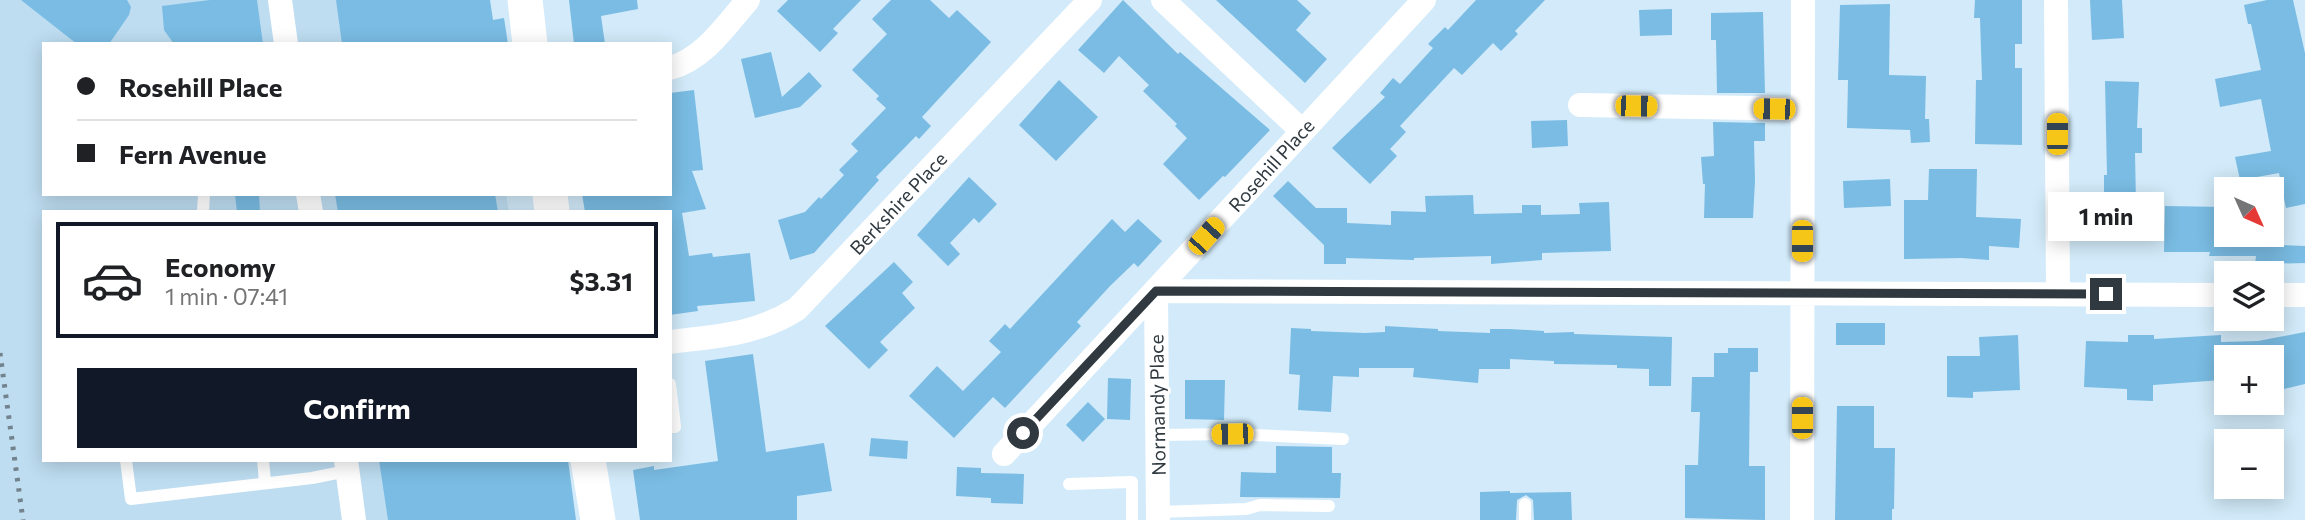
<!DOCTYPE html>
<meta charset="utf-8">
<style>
:root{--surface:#fff;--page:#f2f2f2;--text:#202124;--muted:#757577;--line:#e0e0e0;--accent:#111827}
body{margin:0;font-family:Commissioner,sans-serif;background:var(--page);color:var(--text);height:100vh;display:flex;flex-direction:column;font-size:26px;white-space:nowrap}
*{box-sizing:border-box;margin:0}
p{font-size:23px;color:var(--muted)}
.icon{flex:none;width:38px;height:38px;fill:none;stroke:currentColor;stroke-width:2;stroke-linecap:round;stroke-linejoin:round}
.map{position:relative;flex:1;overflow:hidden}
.sheet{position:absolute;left:42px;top:210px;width:630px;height:252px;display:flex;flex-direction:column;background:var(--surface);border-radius:0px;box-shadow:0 4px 18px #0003}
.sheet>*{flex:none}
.banner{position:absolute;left:42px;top:42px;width:630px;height:154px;border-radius:0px;box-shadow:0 4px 18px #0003;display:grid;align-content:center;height:154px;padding:0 35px;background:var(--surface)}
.needle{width:46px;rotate:135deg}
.buttons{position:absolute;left:2214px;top:177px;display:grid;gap:14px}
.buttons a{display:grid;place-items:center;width:70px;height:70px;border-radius:0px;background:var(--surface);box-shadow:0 4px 18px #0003;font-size:35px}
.end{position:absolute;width:32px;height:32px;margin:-16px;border:9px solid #2f393f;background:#fff;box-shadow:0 0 0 4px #fff}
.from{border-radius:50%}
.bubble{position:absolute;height:49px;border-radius:0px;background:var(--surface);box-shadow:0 4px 18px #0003;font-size:23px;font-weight:700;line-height:49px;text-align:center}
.car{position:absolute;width:21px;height:42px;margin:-21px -10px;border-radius:9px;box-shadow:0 0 5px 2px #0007;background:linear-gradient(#f5c518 24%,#345 0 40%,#f5c518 0 76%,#345 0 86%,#f5c518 0)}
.banner b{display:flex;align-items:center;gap:24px;height:66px;font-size:26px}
.banner b+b{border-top:2px solid var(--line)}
.banner i{width:18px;height:18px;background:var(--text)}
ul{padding:12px 0 0;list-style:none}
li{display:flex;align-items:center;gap:21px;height:116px;margin:0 14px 10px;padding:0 21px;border:4px solid var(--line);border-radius:0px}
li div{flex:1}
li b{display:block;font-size:26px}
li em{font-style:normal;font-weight:700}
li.on{border-color:var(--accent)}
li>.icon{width:63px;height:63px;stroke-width:1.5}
.primary-button{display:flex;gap:14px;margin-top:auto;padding:14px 35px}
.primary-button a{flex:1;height:80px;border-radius:0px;background:var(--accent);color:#fff;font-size:28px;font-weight:700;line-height:80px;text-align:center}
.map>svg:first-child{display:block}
.built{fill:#beddf1}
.building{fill:#7abce3}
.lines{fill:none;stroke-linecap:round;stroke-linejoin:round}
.service{stroke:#fff;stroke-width:12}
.minor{stroke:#fff;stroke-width:24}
.secondary{stroke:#fff;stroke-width:35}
.rail{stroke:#73838d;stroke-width:5;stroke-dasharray:3.5 7;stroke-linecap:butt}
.route{stroke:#2f393f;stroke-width:9}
.labels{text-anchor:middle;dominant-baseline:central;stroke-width:6;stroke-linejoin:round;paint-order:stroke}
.street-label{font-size:19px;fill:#2f393f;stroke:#fff}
</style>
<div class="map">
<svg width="2305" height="520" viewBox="0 0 2305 520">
<rect width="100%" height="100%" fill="#d2eaf9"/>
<path class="built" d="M 0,0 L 478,0 L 485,44 L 44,44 L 44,194 L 506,194 L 509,212 L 44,212 L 44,460 L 545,460 L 553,520 L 0,520 Z"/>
<path class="building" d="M 21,0 L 127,0 L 131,7 L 129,15 L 109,44 L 77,44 Z
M 210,0 L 257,0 L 263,44 L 174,44 L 164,30 L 162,6 Z
M 336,0 L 490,0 L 493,20 L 504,18 L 508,44 L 342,44 Z
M 569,0 L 637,0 L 638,9 L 601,16 L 605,44 L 574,44 Z
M 788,0 L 861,0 L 833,29 L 838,33 L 820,52 L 777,11 Z
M 891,0 L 930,0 L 949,18 L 957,10 L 991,42 L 922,117 L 931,126 L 919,139 L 916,136 L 876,177 L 879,180 L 814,253 L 790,260 L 778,220 L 805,212 L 819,197 L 821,199 L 844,175 L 839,170 L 858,151 L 851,144 L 886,108 L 876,99 L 879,96 L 852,70 L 887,34 L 872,19 Z
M 1123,0 L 1178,54 L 1180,52 L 1270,130 L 1225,177 L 1223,176 L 1199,200 L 1163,164 L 1187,138 L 1175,126 L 1177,124 L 1143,91 L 1149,85 L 1119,56 L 1104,73 L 1078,50 Z
M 1216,0 L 1297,0 L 1311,13 L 1296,30 L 1327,59 L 1305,83 Z
M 1476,0 L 1545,0 L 1515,31 L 1518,34 L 1501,51 L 1493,43 L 1462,75 L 1454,68 L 1400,126 L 1406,132 L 1390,149 L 1397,156 L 1370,184 L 1332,148 L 1385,97 L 1380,93 L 1393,78 L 1400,84 L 1433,48 L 1428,44 L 1445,27 L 1448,30 Z
M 1975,0 L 2022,0 L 2022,44 L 2015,44 L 2015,68 L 2022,68 L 2022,145 L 1975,144 L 1976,80 L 1982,80 L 1980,18 L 1974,18 Z
M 2090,0 L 2122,0 L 2124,38 L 2092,40 Z
M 2267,0 L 2293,0 L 2305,53 L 2305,204 L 2286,208 L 2279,173 L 2240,180 L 2235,157 L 2271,151 L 2261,99 L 2220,107 L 2215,79 L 2261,70 L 2251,24 L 2248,24 L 2244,5 Z
M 1890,4 L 1889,75 L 1926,76 L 1925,119 L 1929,119 L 1930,142 L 1911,143 L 1910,130 L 1847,128 L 1848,80 L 1838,80 L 1840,5 Z
M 1672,9 L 1672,35 L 1640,36 L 1639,10 Z
M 1763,12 L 1765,93 L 1717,93 L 1716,40 L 1711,40 L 1711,13 Z
M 771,52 L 782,97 L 809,72 L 822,86 L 800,107 L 755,118 L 741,59 Z
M 1059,80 L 1098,117 L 1056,161 L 1019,125 Z
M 2105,81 L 2139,82 L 2137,128 L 2142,128 L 2142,153 L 2135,153 L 2136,203 L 2104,203 L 2104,175 L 2107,175 Z
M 694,90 L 703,170 L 692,171 L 706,209 L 682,213 L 689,256 L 712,253 L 713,257 L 750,253 L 755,301 L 697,306 L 698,311 L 670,315 L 670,212 L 585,212 L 582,194 L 670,194 L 670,93 Z
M 1567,120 L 1568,146 L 1532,148 L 1531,121 Z
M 1713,122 L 1765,123 L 1765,141 L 1754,141 L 1755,181 L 1753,218 L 1704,218 L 1705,184 L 1703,184 L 1701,157 L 1714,156 Z
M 1929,169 L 1977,169 L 1976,217 L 2021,219 L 2019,248 L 1989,246 L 1989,260 L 1962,258 L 1904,259 L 1904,200 L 1928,200 Z
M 969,177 L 997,204 L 979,223 L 974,218 L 950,243 L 960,254 L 948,266 L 917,235 Z
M 1890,179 L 1891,206 L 1844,208 L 1843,181 Z
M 1288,181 L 1316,208 L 1347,208 L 1347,223 L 1391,225 L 1391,211 L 1426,212 L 1425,196 L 1473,195 L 1474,214 L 1522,213 L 1522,205 L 1541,205 L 1541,215 L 1580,214 L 1579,203 L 1609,202 L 1611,251 L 1542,253 L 1542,260 L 1491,264 L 1491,256 L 1414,258 L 1414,260 L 1346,258 L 1346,264 L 1324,264 L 1324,245 L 1273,196 Z
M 235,194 L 259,194 L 260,212 L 237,212 Z
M 335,194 L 495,194 L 498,212 L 338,212 Z
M 2165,206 L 2226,207 L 2226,234 L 2282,234 L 2282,245 L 2305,246 L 2305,263 L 2255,264 L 2256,256 L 2209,256 L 2210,252 L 2164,252 Z
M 1112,219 L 1125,232 L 1138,219 L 1162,241 L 1138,267 L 1134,263 L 1110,286 L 1077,322 L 1081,326 L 1005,408 L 993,397 L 954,438 L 909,396 L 937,366 L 963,391 L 1001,352 L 989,341 L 1005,324 L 1010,329 Z
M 894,262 L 913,282 L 902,293 L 915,308 L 880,342 L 888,350 L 869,369 L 825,326 Z
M 1836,323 L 1885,323 L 1885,345 L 1836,345 Z
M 1385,326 L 1438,329 L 1438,331 L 1490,333 L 1490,329 L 1509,329 L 1544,331 L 1544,333 L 1574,332 L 1574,334 L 1672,337 L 1671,386 L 1649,386 L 1649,369 L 1617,368 L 1617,365 L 1554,364 L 1554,361 L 1510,359 L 1510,369 L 1479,369 L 1478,383 L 1413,377 L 1414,368 L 1359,368 L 1359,377 L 1333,376 L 1331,412 L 1298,410 L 1300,375 L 1289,374 L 1291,328 L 1311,329 L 1311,331 L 1365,333 L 1385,332 Z
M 2305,332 L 2305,384 L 2284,389 L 2275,357 L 2222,357 L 2222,380 L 2153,385 L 2153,401 L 2127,400 L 2127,389 L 2084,387 L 2086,341 L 2128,342 L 2128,335 L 2154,335 L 2154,339 L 2221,335 L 2221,342 L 2258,341 Z
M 2018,335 L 2020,390 L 1973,392 L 1973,398 L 1947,397 L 1947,356 L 1980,356 L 1979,337 Z
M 1728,348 L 1758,348 L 1758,372 L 1750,372 L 1749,466 L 1765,466 L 1765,520 L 1685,518 L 1685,465 L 1698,465 L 1700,412 L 1691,412 L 1692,377 L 1714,377 L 1714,353 L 1728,353 Z
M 753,354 L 766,452 L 824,443 L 832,491 L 797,496 L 797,520 L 640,520 L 633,470 L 654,466 L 654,470 L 718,461 L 705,361 Z
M 1108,378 L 1131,379 L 1130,420 L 1107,419 Z
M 1185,380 L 1225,380 L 1224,420 L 1185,419 Z
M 1088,402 L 1105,419 L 1083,442 L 1066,425 Z
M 1837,406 L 1874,406 L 1874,448 L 1895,448 L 1894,509 L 1892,509 L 1892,520 L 1835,520 Z
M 871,438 L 908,441 L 907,459 L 869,456 Z
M 1276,446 L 1332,447 L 1332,473 L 1341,473 L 1340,498 L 1240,497 L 1241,472 L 1276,473 Z
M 379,460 L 568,460 L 576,520 L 388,520 Z
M 957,467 L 981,468 L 981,473 L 1024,474 L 1023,504 L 991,503 L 991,498 L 956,496 Z
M 1510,491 L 1510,493 L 1571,492 L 1572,520 L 1534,520 L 1533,500 L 1526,495 L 1517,500 L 1516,520 L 1480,520 L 1480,492 Z"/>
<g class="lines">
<path class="service" d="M 203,212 L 204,194
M 670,384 L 675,427 L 670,427
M 1158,435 L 1232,434 L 1343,439
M 126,460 L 131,499 L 312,478 L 347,471
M 263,460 L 265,482
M 1069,484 L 1132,482 L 1132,520
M 1525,504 L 1525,520
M 1158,512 L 1246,509 L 1260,505 L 1329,506"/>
<path class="minor" d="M 280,0 L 286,44
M 1163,0 L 1302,131
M 2056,0 L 2058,294
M 670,68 C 704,59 726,25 748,0
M 1580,105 L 1802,109
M 308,194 L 311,212
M 2272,295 L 2305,295
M 670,342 C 717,336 756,335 797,309 L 1090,0
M 1004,454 L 1424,0
M 346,460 L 354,520
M 1158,520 L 1156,291 L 2226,295
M 1802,520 L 1803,0"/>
<path class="secondary" d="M 525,0 L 530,44
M 550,194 L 552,212
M 588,460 L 598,520"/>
<path class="rail" d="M 0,353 L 23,520"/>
</g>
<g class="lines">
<path class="route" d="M 1023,433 L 1156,291 L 2106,294"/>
</g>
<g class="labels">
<g class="street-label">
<text transform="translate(1271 165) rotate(-48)">Rosehill Place</text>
<text transform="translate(898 203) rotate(-47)">Berkshire Place</text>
<text transform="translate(1157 405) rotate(-91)">Normandy Place</text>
</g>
</g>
</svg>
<div class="buttons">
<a><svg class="needle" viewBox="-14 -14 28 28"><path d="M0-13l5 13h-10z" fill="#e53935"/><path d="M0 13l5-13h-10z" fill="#757577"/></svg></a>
<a><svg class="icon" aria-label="layers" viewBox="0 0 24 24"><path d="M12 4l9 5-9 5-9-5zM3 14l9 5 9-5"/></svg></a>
<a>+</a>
<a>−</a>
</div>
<i class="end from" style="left:1023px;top:433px"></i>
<i class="end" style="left:2106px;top:294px"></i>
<div class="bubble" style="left:2048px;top:192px;width:116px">1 min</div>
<i class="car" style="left:1636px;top:106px;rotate:91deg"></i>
<i class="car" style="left:1774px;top:109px;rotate:271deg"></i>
<i class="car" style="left:2057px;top:134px;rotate:0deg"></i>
<i class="car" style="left:1206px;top:236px;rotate:42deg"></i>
<i class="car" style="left:1802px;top:241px;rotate:180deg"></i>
<i class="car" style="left:1802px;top:418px;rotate:0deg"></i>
<i class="car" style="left:1232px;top:434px;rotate:269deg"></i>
<div class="banner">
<b><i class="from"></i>Rosehill Place</b>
<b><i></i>Fern Avenue</b>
</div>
<section class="sheet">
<ul>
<li class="on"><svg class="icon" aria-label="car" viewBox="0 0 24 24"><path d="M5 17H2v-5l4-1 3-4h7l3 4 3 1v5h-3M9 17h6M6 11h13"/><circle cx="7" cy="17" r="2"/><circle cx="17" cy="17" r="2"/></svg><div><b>Economy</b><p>1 min · 07:41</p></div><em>$3.31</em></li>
</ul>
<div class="primary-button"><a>Confirm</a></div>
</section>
</div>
